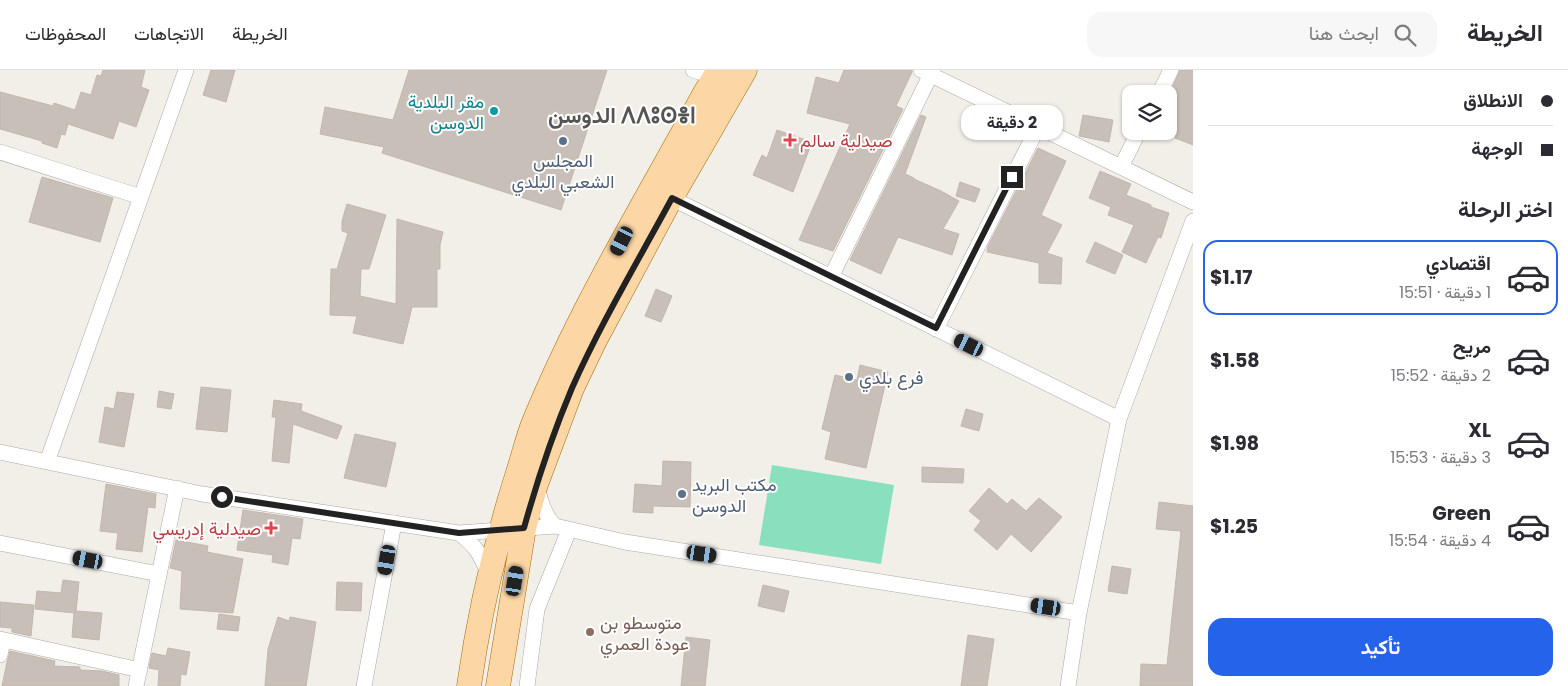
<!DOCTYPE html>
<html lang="ar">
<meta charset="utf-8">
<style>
:root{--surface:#fff;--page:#f7f7f7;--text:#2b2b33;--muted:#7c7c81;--line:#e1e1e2;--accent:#2563eb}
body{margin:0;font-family:Poppins,Vazirmatn,"Noto Sans Tifinagh",sans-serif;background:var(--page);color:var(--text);direction:rtl;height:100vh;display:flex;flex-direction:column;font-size:19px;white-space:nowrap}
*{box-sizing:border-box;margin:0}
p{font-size:16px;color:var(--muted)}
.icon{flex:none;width:28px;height:28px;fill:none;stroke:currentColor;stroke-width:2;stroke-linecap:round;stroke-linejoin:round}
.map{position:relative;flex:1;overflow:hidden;direction:ltr}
.details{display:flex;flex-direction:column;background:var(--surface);width:375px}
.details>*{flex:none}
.top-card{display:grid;align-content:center;height:110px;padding:0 15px;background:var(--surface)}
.tools{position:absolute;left:1122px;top:15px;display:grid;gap:10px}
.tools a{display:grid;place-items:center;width:55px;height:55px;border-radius:10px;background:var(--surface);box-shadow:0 1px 4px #0004;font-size:25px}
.end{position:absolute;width:22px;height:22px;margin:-11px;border:6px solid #222;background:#fff;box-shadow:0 0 0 2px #fff}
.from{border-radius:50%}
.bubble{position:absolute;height:35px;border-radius:15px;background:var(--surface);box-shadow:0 1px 4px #0004;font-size:16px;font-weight:700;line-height:35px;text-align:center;direction:rtl}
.car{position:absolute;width:15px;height:30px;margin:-15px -8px;border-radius:6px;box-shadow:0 0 4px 1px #0007;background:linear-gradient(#222 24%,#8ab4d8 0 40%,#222 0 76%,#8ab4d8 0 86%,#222 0)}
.top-card b{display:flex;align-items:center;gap:18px;height:48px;font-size:19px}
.top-card b+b{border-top:1px solid var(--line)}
.top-card i{width:12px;height:12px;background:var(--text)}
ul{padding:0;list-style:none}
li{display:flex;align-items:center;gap:15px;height:75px;margin:0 10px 8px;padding:0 5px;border:2px solid transparent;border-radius:15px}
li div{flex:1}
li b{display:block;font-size:19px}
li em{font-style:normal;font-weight:700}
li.current{border-color:var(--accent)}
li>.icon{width:45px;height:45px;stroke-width:1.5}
h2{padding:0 15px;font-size:22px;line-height:60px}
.primary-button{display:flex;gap:10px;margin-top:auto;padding:10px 15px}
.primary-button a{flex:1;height:58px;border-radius:15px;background:var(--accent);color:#fff;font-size:20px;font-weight:700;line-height:58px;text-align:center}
header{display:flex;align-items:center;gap:30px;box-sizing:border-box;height:70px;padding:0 25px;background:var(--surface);border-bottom:1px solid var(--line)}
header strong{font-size:24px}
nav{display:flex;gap:28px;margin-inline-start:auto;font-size:18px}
.search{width:350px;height:45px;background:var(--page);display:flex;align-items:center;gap:12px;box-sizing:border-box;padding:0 18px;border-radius:15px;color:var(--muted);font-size:19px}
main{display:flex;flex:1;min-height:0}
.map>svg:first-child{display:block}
.pitch{fill:#88e0be}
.building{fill:#c7bfb8;stroke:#c4b6ab}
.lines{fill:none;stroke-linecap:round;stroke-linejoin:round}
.minor-casing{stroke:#a9a9a9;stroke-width:16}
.primary-casing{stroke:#a06b00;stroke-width:25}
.minor{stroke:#fff;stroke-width:15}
.primary{stroke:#fcd6a4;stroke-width:24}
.route{stroke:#222;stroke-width:6}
.culture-dot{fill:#0f9aa8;stroke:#fff;stroke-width:2}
.health-dot{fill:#e0444e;stroke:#fff;stroke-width:2}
.service-dot{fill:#5c6f8a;stroke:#fff;stroke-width:2}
.education-dot{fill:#8d6e63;stroke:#fff;stroke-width:2}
.labels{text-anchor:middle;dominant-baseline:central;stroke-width:4;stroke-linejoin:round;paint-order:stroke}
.culture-label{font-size:18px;fill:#0d838f;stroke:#fff;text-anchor:end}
.health-label{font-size:18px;fill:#be3a42;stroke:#fff;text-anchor:start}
.service-label{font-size:18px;fill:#4e5e75;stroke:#fff;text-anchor:start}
.education-label{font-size:18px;fill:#785e54;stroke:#fff;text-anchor:start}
.district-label{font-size:22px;font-weight:bold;fill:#555;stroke:#fff}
</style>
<header>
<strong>الخريطة</strong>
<div class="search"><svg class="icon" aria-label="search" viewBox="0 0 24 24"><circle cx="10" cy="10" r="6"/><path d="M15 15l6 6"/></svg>ابحث هنا</div>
<nav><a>الخريطة</a><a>الاتجاهات</a><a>المحفوظات</a></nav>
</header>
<main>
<section class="details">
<div class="top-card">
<b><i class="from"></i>الانطلاق</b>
<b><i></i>الوجهة</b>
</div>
<h2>اختر الرحلة</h2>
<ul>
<li class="current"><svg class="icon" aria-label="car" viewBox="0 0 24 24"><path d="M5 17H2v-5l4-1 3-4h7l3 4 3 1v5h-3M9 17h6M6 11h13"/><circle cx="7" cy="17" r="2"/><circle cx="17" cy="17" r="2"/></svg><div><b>اقتصادي</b><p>1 دقيقة · 15:51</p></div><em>$1.17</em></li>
<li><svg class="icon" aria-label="car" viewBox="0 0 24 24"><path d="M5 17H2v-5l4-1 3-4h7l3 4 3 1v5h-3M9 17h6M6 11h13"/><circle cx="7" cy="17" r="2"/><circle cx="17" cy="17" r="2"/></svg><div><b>مريح</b><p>2 دقيقة · 15:52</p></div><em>$1.58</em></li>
<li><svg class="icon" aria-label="car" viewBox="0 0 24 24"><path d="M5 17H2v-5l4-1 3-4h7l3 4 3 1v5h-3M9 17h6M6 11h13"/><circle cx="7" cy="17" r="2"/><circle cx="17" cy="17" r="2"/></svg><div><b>XL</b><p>3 دقيقة · 15:53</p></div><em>$1.98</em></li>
<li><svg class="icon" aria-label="car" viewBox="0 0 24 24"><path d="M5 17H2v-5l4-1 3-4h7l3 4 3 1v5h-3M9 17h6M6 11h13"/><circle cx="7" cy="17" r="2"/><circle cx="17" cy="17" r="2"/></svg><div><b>Green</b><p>4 دقيقة · 15:54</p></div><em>$1.25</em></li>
</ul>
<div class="primary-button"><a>تأكيد</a></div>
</section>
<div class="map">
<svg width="1193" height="616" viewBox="0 0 1193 616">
<rect width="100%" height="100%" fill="#f2efe9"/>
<path class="pitch" d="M 772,395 L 894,415 L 881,494 L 759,475 Z"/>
<path class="building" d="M 103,0 L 145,0 L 141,17 L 149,20 L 136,57 L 119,51 L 113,69 L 68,54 L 65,65 L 61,64 L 57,78 L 42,73 L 42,71 L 0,59 L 0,22 L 53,36 L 54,33 L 75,40 L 81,22 L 91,25 L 97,5 L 101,6 Z
M 211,0 L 235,0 L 226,32 L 203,25 Z
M 409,0 L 607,0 L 561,140 L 382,83 L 384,77 L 320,64 L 325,37 L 393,50 Z
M 844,0 L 912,0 L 912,2 L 896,36 L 903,39 L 833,181 L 799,170 L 850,54 L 807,43 L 816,7 L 839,13 Z
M 1180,0 L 1193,0 L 1193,75 L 1175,68 L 1176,66 L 1169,63 L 1169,25 Z
M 921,45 L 926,47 L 905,104 L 914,108 L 914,109 L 941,121 L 959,131 L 943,159 L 959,164 L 952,185 L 898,167 L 881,204 L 850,190 Z
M 1083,45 L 1113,50 L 1109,72 L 1079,66 Z
M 777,60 L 812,72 L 793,122 L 753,105 L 762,85 L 767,88 Z
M 1038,78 L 1066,91 L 1041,145 L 1062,155 L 1047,183 L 1062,188 L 1061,214 L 1039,213 L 1039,193 L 987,182 L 988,176 Z
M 1100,101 L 1131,114 L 1126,125 L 1151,135 L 1151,137 L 1169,143 L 1161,168 L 1158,167 L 1146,193 L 1122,182 L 1134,155 L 1108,145 L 1111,137 L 1089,128 Z
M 42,107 L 113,128 L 100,172 L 29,152 Z
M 960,112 L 980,119 L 975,132 L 956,126 Z
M 347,134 L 386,145 L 369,199 L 361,199 L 360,226 L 396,234 L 397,149 L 443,162 L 440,175 L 440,199 L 437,199 L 437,237 L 412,237 L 403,274 L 353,263 L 357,246 L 330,245 L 331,199 L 337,199 L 348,163 L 342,161 L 342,151 Z
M 1095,172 L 1123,185 L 1115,204 L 1086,192 Z
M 656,219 L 672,226 L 661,252 L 645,246 Z
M 860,295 L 888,302 L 866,398 L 825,389 L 831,362 L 822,359 L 835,305 L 857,310 Z
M 201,317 L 231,320 L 227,362 L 196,359 Z
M 159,321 L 174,324 L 171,339 L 157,337 Z
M 117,322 L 134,324 L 124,377 L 99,372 L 105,337 L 114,339 Z
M 274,330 L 302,334 L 301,341 L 342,356 L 337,369 L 293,354 L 289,393 L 272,391 L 276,347 L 272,347 Z
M 966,339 L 983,344 L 979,361 L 961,356 Z
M 355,364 L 396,373 L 386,417 L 344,408 Z
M 663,391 L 691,392 L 690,437 L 653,436 L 653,443 L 633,442 L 635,414 L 662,416 Z
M 922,397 L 964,399 L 963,413 L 922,412 Z
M 106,414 L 156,424 L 155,438 L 148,437 L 142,482 L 116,479 L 118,463 L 100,461 Z
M 989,418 L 1007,434 L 1012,429 L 1026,441 L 1039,428 L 1062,447 L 1031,482 L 1011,464 L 997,480 L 974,460 L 981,451 L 969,441 Z
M 1159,432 L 1193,436 L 1193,616 L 1140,616 L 1141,594 L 1167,595 L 1181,461 L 1156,459 Z
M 243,440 L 303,449 L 300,469 L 292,468 L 288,495 L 272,492 L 273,485 L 237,480 Z
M 176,470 L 208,476 L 207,482 L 243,489 L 233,543 L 180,539 L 182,501 L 170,498 Z
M 1112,496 L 1131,499 L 1127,524 L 1108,521 Z
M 63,510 L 79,512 L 76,541 L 102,543 L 99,570 L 72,567 L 74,543 L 35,539 L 37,521 L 61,523 Z
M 337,512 L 362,513 L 361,541 L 336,540 Z
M 763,515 L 789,521 L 784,542 L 758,536 Z
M 0,532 L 34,535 L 31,566 L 12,562 L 12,558 L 0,557 Z
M 219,544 L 240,547 L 238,561 L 217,559 Z
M 278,547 L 289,551 L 290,547 L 316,552 L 306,616 L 265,616 L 268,579 Z
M 968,565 L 994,569 L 987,616 L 961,616 Z
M 686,567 L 710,570 L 705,616 L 681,616 Z
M 168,578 L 190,582 L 186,605 L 181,604 L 180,616 L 158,616 L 159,600 L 149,598 L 152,583 L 166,586 Z
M 10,581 L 55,591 L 54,596 L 80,597 L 80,600 L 102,601 L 119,605 L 119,616 L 2,616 L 7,592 Z"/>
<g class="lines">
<defs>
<path id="minor" d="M 693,0 L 715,7
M 921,0 L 1193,132
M 1159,24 L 1171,0
M 0,82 L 141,127
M 1121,97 L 1139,61
M 671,128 L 1119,349
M 831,207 L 933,0
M 936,259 L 1038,57
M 0,382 L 202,424 L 459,463 L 555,456 L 625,472 L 1079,543 L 1068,616
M 47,392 L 186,0
M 537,417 C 541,432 544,445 555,456
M 459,463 C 476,476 481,485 489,505
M 0,473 L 159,504
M 1079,543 L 1119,349 L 1193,151
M 0,569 L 140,600
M 0,585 L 3,570
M 136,616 L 177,418
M 364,616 L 394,453
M 527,616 L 537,539 L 569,460"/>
<path id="primary" d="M 469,616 C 479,544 495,475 517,406 C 523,388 527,369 534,352 C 581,237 646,131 705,23 L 719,0
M 498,616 L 524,458 L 536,414 L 572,318 L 595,270 L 671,128 L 745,0"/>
</defs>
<use href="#minor" class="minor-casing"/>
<use href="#primary" class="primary-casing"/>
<use href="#minor" class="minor"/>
<use href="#primary" class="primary"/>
</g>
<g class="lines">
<path class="route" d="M 222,427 L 459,463 L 524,458 C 537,411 553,363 572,318 C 601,253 638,191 672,128 L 936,258 L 1012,107"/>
</g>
<circle class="culture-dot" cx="494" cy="41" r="5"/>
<g class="health-dot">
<path d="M787.5 62.5h5v5h5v5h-5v5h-5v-5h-5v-5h5z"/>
<path d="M268.5 450.5h5v5h5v5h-5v5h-5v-5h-5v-5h5z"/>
</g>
<g class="service-dot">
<circle cx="563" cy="71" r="5"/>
<circle cx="849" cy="307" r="5"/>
<circle cx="682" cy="424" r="5"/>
</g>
<circle class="education-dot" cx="590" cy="562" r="5"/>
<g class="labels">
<g class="culture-label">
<text x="484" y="31">مقر البلدية<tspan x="484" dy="21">الدوسن</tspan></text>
</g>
<g class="health-label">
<text x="800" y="70">صيدلية سالم</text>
<text x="261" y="458" text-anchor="end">صيدلية إدريسي</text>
</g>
<g class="service-label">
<text x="563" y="90" text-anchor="middle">المجلس<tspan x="563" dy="21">الشعبي البلدي</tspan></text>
<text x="859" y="307">فرع بلدي</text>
<text x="692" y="414">مكتب البريد<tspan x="692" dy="21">الدوسن</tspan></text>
</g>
<g class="education-label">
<text x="600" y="552">متوسطو بن<tspan x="600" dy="21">عودة العمري</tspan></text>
</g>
<g class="district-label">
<text x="622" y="45">الدوسن ⴷⴷⵓⵙⴻⵏ</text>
</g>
</g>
</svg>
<div class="tools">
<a><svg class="icon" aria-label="layers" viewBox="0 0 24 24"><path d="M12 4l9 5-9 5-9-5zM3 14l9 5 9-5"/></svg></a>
</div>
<i class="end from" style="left:222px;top:427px"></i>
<i class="end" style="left:1012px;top:107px"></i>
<div class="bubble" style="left:961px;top:35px;width:102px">2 دقيقة</div>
<i class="car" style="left:622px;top:171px;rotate:207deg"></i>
<i class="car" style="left:969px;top:275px;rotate:296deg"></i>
<i class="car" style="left:702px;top:484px;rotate:99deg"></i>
<i class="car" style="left:88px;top:490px;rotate:281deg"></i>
<i class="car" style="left:387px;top:490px;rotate:190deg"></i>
<i class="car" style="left:515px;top:511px;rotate:9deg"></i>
<i class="car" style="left:1046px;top:537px;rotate:279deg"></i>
</div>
</main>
